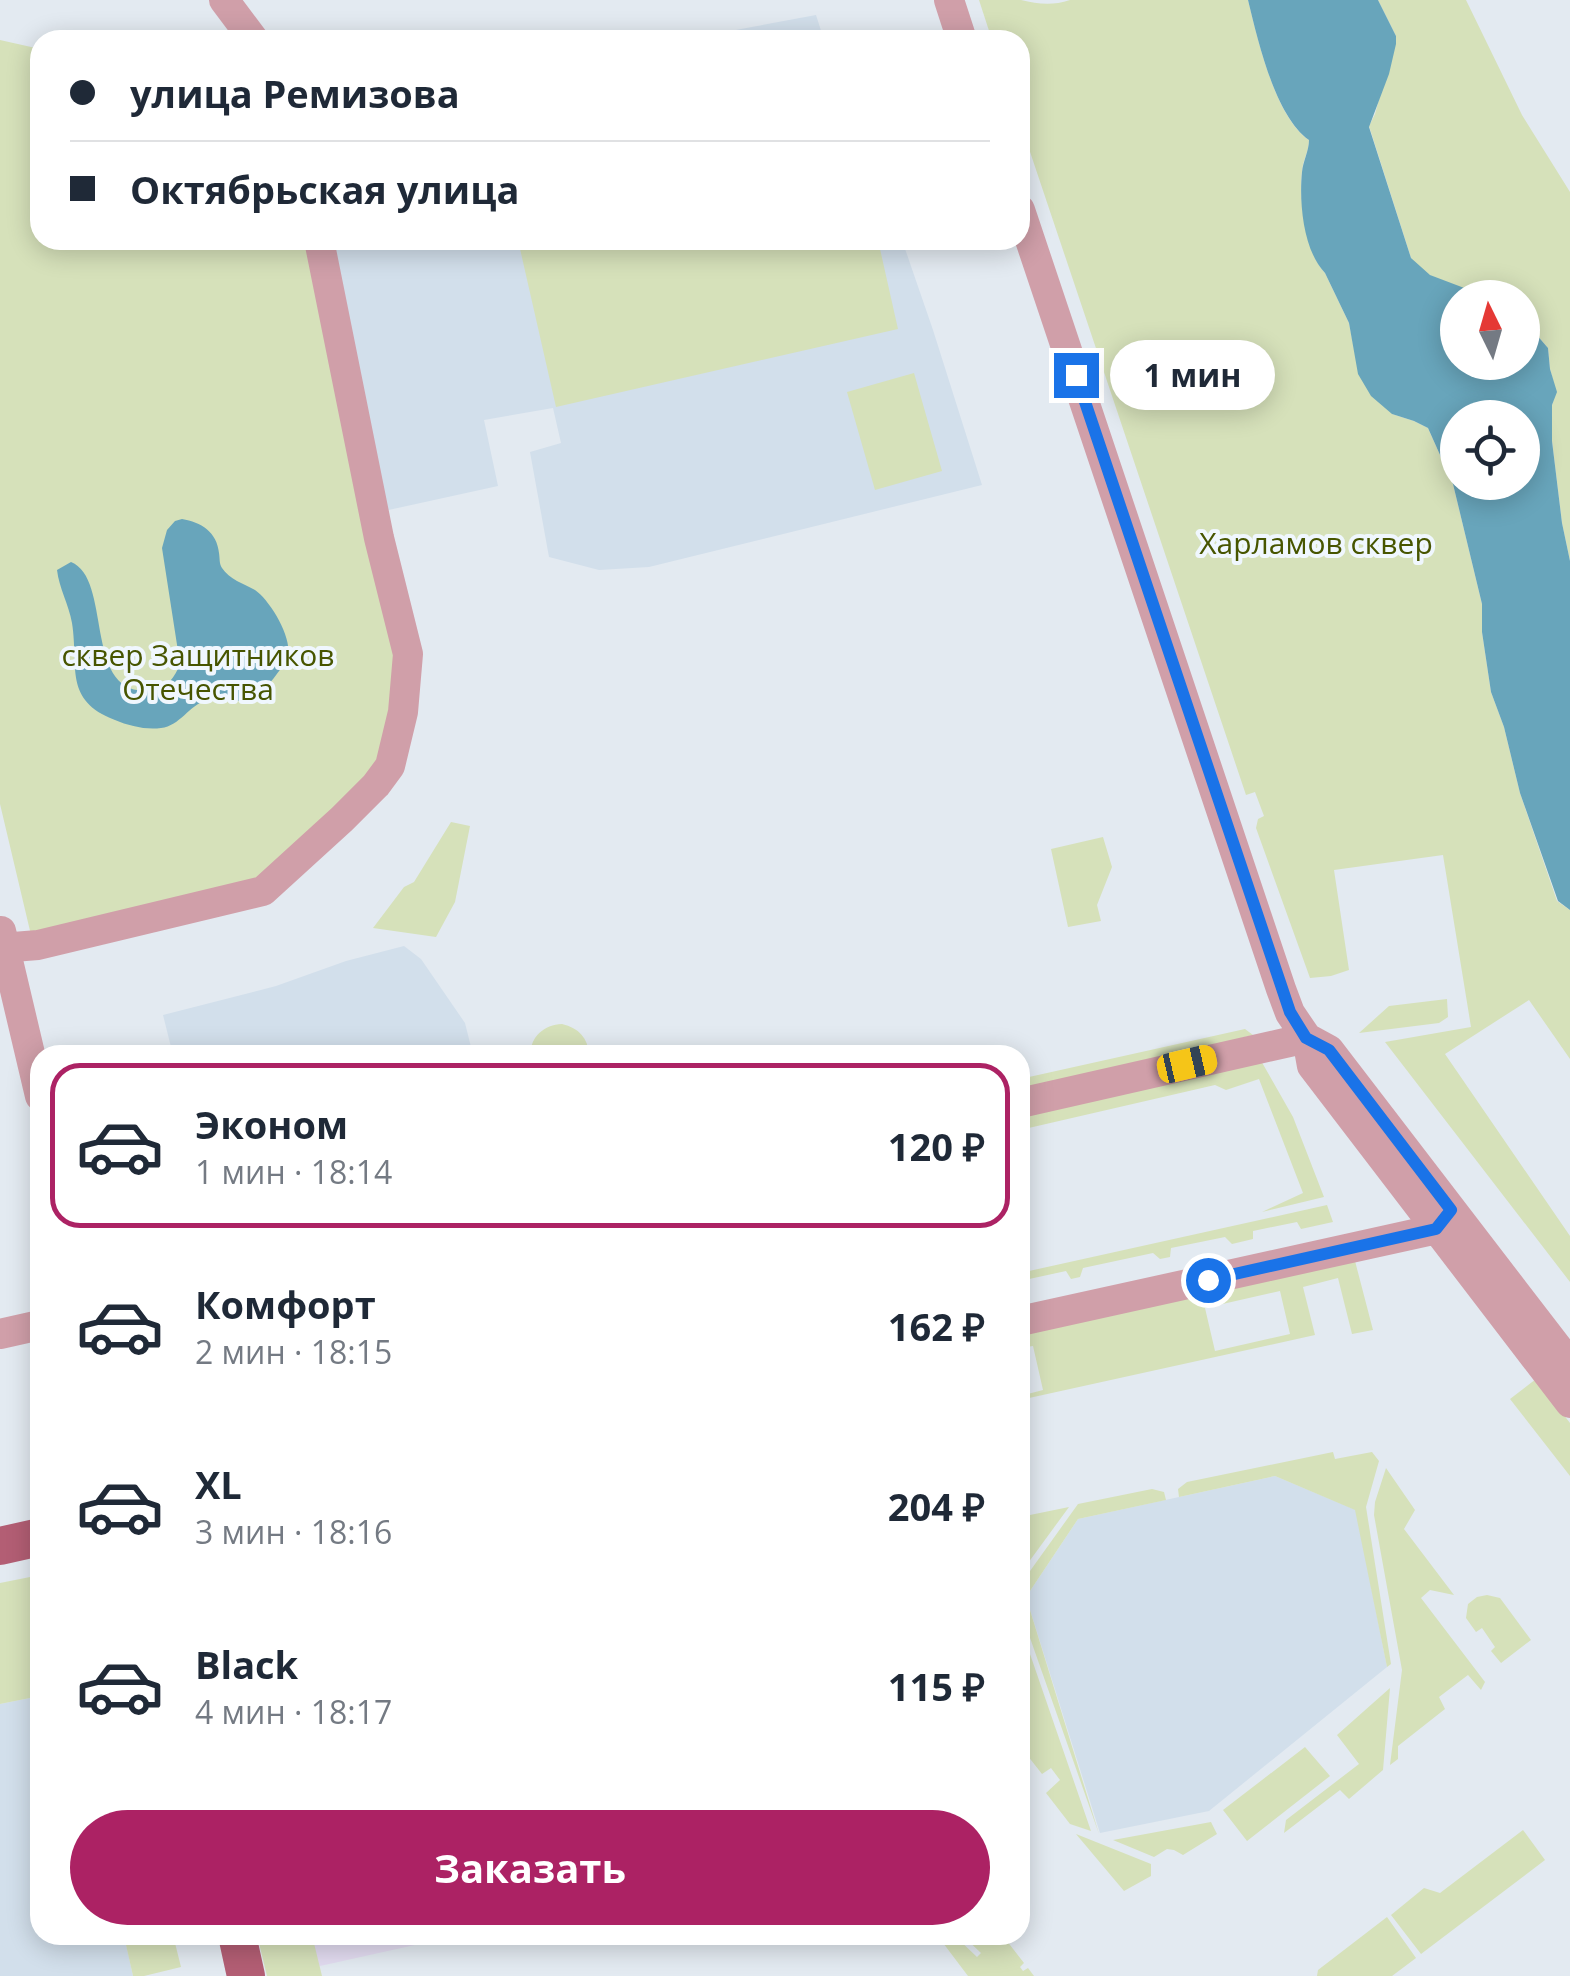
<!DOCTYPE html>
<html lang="ru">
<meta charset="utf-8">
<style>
:root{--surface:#fff;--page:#f6f6f7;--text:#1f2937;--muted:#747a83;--line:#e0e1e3;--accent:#ac2264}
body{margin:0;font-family:"Open Sans",sans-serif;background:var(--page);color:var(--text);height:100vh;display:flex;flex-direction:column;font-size:38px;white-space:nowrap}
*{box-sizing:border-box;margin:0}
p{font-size:32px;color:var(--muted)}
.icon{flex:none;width:55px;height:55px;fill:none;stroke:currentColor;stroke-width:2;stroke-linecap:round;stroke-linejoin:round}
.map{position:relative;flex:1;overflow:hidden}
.side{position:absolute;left:30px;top:1045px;width:1000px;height:900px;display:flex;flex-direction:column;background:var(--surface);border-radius:30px;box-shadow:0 5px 25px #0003}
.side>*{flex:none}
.hud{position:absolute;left:30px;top:30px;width:1000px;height:220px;border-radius:30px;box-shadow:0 5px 25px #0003;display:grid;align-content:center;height:220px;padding:0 40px;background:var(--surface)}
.needle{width:65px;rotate:355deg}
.controls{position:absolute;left:1440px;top:280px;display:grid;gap:20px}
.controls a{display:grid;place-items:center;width:100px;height:100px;border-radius:50%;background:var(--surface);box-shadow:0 5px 25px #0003;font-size:50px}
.end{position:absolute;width:45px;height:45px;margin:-22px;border:12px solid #1a73e8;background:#fff;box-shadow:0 0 0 5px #fff}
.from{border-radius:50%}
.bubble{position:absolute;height:70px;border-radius:35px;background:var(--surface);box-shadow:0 5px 25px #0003;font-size:32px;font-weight:700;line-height:70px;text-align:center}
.car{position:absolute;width:30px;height:60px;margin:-30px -15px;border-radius:12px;box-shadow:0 0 8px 2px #0007;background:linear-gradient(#f5c518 24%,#345 0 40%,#f5c518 0 76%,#345 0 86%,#f5c518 0)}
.hud b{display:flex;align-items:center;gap:35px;height:95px;font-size:38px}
.hud b+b{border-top:2px solid var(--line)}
.hud i{width:25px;height:25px;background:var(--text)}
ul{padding:18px 0 0;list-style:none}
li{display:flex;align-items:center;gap:30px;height:165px;margin:0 20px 15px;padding:0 20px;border:5px solid transparent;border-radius:30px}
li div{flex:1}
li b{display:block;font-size:38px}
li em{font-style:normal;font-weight:700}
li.active{border-color:var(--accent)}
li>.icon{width:90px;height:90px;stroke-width:1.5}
.action{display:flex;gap:20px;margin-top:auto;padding:20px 40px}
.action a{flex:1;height:115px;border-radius:60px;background:var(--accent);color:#fff;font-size:40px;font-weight:700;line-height:115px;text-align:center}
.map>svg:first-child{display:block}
.commercial{fill:#e2dbf0}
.built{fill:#d2dfeb}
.green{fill:#d6e1ba;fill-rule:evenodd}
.water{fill:#68a5bb;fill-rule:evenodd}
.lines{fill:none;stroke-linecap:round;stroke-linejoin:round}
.minor{stroke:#d09fa9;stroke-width:30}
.major{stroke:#b35e74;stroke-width:38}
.route{stroke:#1a73e8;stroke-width:12}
.labels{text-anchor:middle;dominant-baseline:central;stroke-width:8;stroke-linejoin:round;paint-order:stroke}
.park-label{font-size:30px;fill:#475500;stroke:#f0f7fe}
</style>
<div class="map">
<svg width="1570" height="1976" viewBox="0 0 1570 1976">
<rect width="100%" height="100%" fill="#e3eaf1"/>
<path class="commercial" d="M 261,1935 L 460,1935 L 275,1976 Z"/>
<path class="built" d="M 816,15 L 824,40 L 685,40 L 741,29 Z
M 328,240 L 902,240 L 933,330 L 982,485 L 649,567 L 599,570 L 549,557 L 530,452 L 561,443 L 553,408 L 484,420 L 498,486 L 384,511 Z
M 404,946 L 421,959 L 465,1023 L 473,1055 L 173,1055 L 163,1015 L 276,986 L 346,961 Z
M 1275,1476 L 1356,1510 L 1387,1667 L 1209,1811 L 1100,1833 L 1026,1597 L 1078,1519 Z
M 40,1696 L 40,1935 L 124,1935 L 133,1976 L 0,1976 L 0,1704 Z"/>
<path class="green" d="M 979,0 C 992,0 1008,0 1021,0 C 1038,4 1052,6 1070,0 L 1248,0 C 1258,40 1275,117 1309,140 C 1309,151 1303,160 1302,171 C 1299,200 1305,251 1325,273 L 1349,323 L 1356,359 L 1392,414 L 1414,421 L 1428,428 L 1453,484 L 1482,604 L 1482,632 L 1491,692 L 1504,727 L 1520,793 L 1557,901 L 1570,910 L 1570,1059 L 1529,1000 L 1445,1054 L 1570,1236 L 1570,1282 L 1385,1042 L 1471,1027 L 1443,855 L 1334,870 L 1349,970 L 1331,976 L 1310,978 L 1256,828 L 1258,819 L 1264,816 L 1255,792 L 1246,795 L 1020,122 L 1020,40 L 992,40 Z
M 1378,0 L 1466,0 L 1522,115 L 1570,192 L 1570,561 L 1562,523 L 1552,441 L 1552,405 L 1556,392 L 1550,369 L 1548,348 L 1523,319 L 1522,298 L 1488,297 L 1441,281 L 1422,271 L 1411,258 L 1369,126 L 1375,114 L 1396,36 Z
M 0,40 L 40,49 L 40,240 L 307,240 L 396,661 L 388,741 L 369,779 L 256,882 L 31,935 L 0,804 Z
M 518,240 L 878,240 L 898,329 L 556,407 Z
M 914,373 L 942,471 L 875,490 L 847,392 Z
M 451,822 L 470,826 L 455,902 L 436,937 L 373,928 L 404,887 L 414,882 Z
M 1103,837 L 1112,867 L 1097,905 L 1101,921 L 1068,927 L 1051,849 Z
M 1447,999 L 1448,1017 L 1439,1023 L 1359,1033 L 1389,1006 Z
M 562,1024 C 579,1028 588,1038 589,1055 L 530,1055 C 531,1036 544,1025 562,1024 Z
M 1245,1029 L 1253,1035 L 1020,1093 L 1020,1079 Z
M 1260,1059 L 1293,1117 L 1324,1197 L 1262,1212 L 1303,1193 L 1259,1079 L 1226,1090 L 1215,1085 L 1020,1130 L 1020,1112 Z
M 1327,1205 L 1333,1222 L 1301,1229 L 1297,1222 L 1253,1231 L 1253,1239 L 1232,1244 L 1225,1237 L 1171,1248 L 1170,1257 L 1160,1259 L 1153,1253 L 1083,1268 L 1080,1277 L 1071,1279 L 1066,1271 L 1020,1281 L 1020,1273 Z
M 1355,1261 L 1373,1330 L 1352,1334 L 1338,1278 L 1303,1287 L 1315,1335 L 1020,1400 L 1020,1396 L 1043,1390 L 1033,1346 L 1020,1348 L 1020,1334 ZM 1280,1291 L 1290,1334 L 1215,1351 L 1205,1308 Z
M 1536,1379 L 1570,1423 L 1570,1476 L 1510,1399 Z
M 1333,1452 L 1335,1459 L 1372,1452 L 1379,1461 L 1366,1507 L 1391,1664 L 1387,1667 L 1355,1510 L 1275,1476 L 1179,1497 L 1178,1489 L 1187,1482 Z
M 1386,1468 L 1415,1510 L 1404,1529 L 1454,1595 L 1430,1590 L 1421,1598 L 1485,1682 L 1481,1690 L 1468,1675 L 1439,1697 L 1445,1709 L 1398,1746 L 1398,1759 L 1390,1765 L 1402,1670 L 1374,1515 L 1375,1502 Z
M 1152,1489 L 1164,1492 L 1166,1500 L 1078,1519 L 1026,1597 L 1099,1834 L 1023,1618 L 1020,1615 L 1020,1585 L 1078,1504 Z
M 1069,1507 L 1020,1574 L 1020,1535 L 1030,1515 Z
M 40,1575 L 40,1696 L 0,1704 L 0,1583 Z
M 1487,1595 L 1500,1598 L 1531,1640 L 1501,1663 L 1491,1651 L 1495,1647 L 1482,1628 L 1476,1632 L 1466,1618 L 1468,1604 L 1477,1597 Z
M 1020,1625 L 1091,1831 L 1070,1824 L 1046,1793 L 1060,1780 L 1051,1768 L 1042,1774 L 1020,1746 Z
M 1390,1688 L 1383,1770 L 1349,1799 L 1340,1790 L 1284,1833 L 1286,1820 L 1359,1764 L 1337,1735 Z
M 1305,1747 L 1330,1776 L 1247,1841 L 1223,1810 Z
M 1211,1822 L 1217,1834 L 1183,1855 L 1174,1850 L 1167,1849 L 1154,1857 L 1113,1840 Z
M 1523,1830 L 1545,1860 L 1421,1954 L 1391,1915 L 1424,1888 L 1440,1893 Z
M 1076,1834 L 1151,1864 L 1151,1876 L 1124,1891 Z
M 1387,1917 L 1416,1958 L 1392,1976 L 1317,1976 L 1318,1970 Z
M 157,1935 L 173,1935 L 181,1967 L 144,1976 L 133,1976 L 126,1945 L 157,1938 Z
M 257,1935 L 312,1935 L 322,1976 L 267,1976 Z
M 937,1935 L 954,1935 L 977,1957 L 981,1953 L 962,1935 L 1003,1936 L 1024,1963 L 1020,1967 L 1023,1971 L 1028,1968 L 1034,1976 L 968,1976 Z"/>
<path class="water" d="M 1248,0 L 1378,0 L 1396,36 L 1396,44 L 1389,74 L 1369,127 L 1411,258 L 1430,275 L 1488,297 L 1458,298 L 1458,362 L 1522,362 L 1523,319 L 1548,348 L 1550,369 L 1557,392 L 1552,405 L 1552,441 L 1562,523 L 1570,561 L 1570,910 L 1558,901 L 1520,793 L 1504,727 L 1491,692 L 1482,632 L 1482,604 L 1453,484 L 1428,428 L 1414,421 L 1392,414 L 1371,396 L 1358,374 L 1349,323 L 1325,273 C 1303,250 1299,202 1302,172 C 1303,161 1309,151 1309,140 C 1275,116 1258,41 1248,0 ZM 1458,418 L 1522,418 L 1522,482 L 1458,482 Z
M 182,519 C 201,522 217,532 219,553 C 220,559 219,563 222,568 C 229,579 244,584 255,590 C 270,600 295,641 287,659 C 282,669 266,687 259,698 L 253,702 C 238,703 221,695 207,700 C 189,705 180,726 161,728 C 146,730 129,726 115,720 C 63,700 79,667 72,623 C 69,605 59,588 57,570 L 71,562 C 114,579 81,701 153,690 C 167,688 175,677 180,664 L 162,548 L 167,530 L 175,521 Z"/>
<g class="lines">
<path class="minor" d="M 224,0 L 254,40
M 949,0 L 962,40
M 1020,210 L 1281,989 L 1290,1013 L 1307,1038 L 1312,1066 L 1570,1403
M 1,931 L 40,1096
M 0,948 L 38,945 L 263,891 L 342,819 L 376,785 L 390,766 L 403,712 L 408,654 L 379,538 L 319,240
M 1307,1038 L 1329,1050 L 1570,1364
M 1020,1103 L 1307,1038
M 1020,1321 L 1437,1229 L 1451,1210
M 0,1334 L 40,1325"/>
<path class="major" d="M 0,1546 L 40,1537
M 237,1935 L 246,1976"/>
</g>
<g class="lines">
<path class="route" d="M 1076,375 L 1290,1012 L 1306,1038 L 1329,1050 L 1451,1210 L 1436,1229 L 1208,1280"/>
</g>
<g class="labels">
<g class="park-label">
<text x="1316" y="542">Харламов сквер</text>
<text x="198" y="654">сквер Защитников<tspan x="198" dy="34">Отечества</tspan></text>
</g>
</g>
</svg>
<div class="controls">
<a><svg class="needle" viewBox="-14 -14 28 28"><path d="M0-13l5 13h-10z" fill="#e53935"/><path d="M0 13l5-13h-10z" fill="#747a83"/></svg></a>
<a><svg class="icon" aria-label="locate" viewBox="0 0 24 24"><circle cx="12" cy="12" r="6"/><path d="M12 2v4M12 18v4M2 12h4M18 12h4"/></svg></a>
</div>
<i class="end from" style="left:1208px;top:1280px"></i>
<i class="end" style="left:1076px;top:375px"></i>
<div class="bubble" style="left:1110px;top:340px;width:165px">1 мин</div>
<i class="car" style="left:1187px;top:1064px;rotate:77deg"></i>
<div class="hud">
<b><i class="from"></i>улица Ремизова</b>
<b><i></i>Октябрьская улица</b>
</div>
<section class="side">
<ul>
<li class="active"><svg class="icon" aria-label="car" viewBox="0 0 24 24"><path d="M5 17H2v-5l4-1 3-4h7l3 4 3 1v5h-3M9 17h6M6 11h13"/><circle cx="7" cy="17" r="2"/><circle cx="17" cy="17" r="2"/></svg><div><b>Эконом</b><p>1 мин · 18:14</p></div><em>120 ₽</em></li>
<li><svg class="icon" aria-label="car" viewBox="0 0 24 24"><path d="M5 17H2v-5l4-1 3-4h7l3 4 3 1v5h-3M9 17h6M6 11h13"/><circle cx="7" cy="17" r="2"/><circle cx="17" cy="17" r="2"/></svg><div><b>Комфорт</b><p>2 мин · 18:15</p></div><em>162 ₽</em></li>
<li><svg class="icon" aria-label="car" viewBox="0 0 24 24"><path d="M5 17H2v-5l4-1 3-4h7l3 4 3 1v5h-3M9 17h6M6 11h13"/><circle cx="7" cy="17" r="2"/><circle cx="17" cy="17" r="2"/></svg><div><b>XL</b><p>3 мин · 18:16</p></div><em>204 ₽</em></li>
<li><svg class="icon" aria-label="car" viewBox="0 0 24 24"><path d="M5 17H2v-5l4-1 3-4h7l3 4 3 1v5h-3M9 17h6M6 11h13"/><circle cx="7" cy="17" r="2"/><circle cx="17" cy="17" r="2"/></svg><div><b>Black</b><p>4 мин · 18:17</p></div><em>115 ₽</em></li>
</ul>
<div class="action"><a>Заказать</a></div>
</section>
</div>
